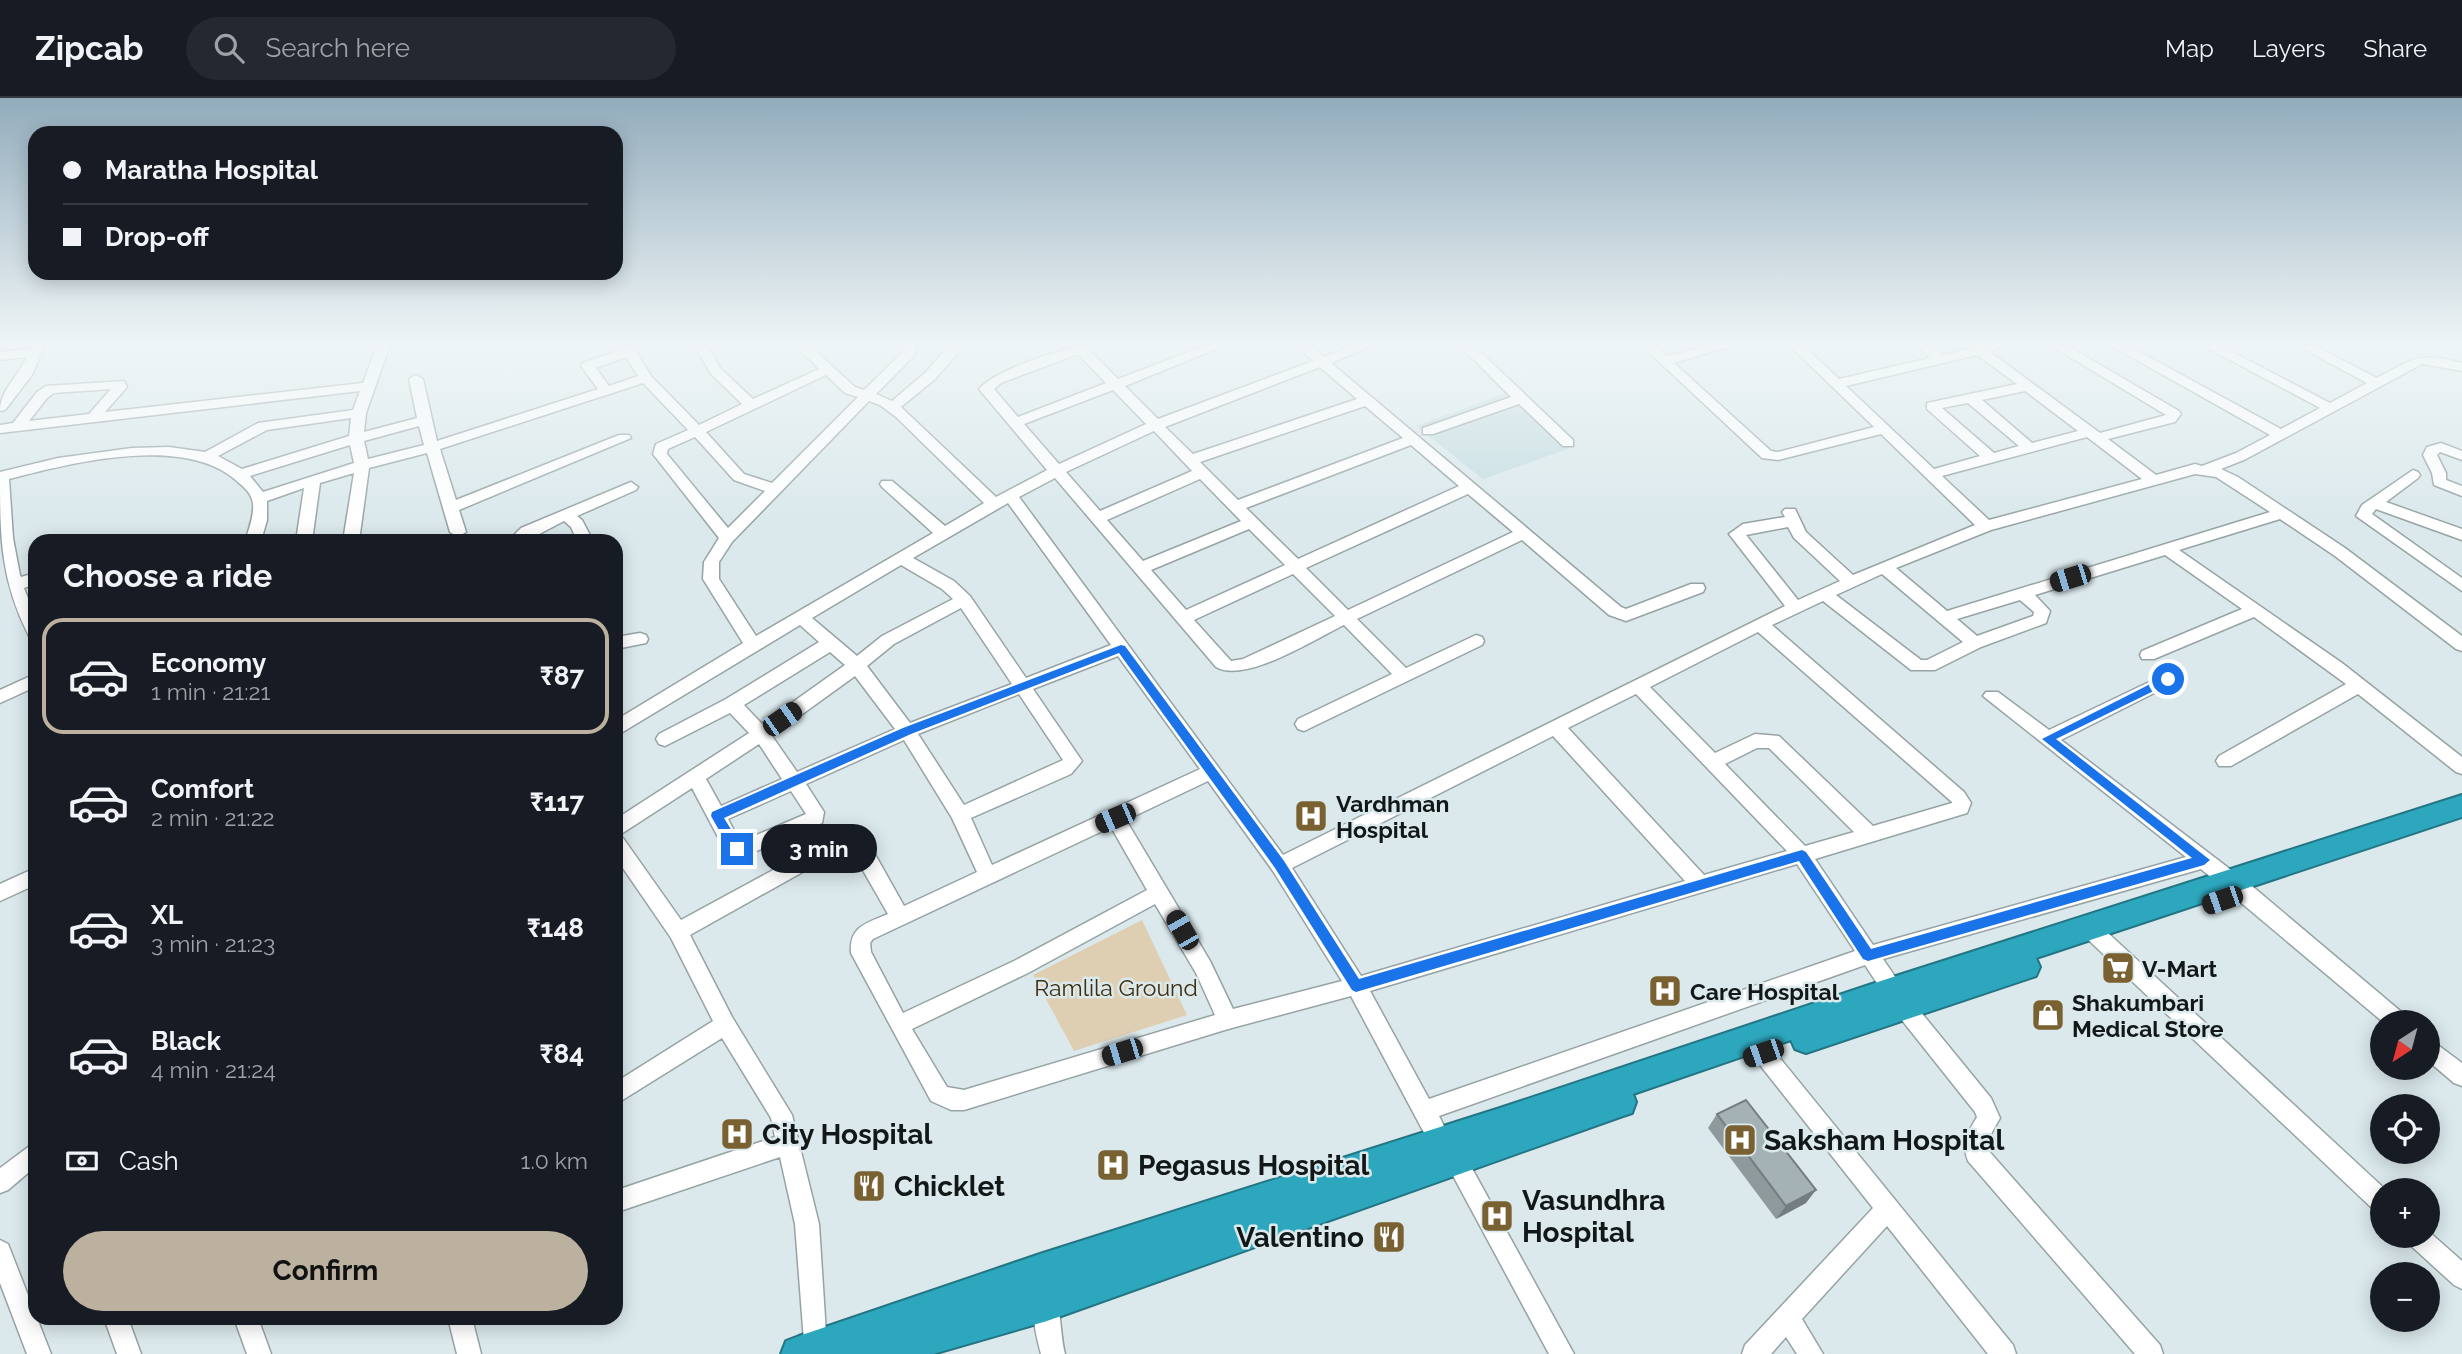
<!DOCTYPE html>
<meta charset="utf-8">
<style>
:root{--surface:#171b24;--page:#242831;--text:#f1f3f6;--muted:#9ea1a6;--line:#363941;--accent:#bbb19e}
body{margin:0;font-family:Raleway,sans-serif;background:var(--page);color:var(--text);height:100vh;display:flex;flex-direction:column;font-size:26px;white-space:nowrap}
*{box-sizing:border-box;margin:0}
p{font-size:23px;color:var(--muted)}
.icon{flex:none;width:38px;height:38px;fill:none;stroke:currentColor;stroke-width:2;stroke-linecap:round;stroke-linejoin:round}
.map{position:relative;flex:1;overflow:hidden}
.details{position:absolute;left:28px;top:436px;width:595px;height:791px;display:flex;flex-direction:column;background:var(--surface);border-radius:21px;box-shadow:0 4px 18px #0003}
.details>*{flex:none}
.hud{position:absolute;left:28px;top:28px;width:595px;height:154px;border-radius:21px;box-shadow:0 4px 18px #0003;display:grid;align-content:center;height:154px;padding:0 35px;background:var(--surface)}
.needle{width:46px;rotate:216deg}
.controls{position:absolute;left:2370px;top:912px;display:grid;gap:14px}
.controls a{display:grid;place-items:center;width:70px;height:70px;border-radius:50%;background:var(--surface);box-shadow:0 4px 18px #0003;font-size:35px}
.end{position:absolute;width:32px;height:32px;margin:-16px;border:9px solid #1a73e8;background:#fff;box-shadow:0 0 0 4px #fff}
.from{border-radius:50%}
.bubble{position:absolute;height:49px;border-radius:24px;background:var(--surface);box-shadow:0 4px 18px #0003;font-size:23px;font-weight:700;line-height:49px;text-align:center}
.car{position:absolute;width:21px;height:42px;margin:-21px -10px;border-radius:9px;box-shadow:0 0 5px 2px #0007;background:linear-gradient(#222 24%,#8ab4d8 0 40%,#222 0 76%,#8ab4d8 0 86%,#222 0)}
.hud b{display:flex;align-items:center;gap:24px;height:66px;font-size:26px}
.hud b+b{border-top:2px solid var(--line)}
.hud i{width:18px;height:18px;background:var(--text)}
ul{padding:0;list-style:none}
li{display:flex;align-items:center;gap:21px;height:116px;margin:0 14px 10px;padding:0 21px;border:4px solid transparent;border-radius:21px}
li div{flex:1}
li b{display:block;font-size:26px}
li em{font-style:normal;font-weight:700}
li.active{border-color:var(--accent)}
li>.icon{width:63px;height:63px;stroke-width:1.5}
h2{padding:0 35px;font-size:32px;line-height:84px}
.pay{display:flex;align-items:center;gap:18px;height:77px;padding:0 35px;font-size:26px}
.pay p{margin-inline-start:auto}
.primary-button{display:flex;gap:14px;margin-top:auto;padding:14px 35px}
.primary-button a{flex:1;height:80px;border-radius:42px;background:var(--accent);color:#111;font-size:28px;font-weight:700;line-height:80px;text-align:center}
header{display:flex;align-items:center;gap:42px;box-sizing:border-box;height:98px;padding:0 35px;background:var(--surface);border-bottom:2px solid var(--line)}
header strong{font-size:33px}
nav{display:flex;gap:38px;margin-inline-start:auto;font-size:24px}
.search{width:490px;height:63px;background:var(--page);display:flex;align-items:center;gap:18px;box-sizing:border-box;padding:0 24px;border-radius:38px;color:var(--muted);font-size:26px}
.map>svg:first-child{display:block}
.built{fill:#c6dde2}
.green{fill:#dfcfb2}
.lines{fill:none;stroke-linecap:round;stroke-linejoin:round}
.minor-casing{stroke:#96a3a5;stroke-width:3}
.highway-casing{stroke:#247584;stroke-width:4}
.minor{fill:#fff;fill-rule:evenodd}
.highway{fill:#2da7be;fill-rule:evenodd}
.wall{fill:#8e999c}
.shaded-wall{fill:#747d7f}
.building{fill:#a5b2b5;stroke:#747d7f;stroke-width:2}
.route{fill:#1a73e8}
.labels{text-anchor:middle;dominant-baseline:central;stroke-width:5;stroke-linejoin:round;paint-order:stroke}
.poi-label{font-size:23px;font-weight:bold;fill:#121718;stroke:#dbe9ec;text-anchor:start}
.park-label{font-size:23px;fill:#3c2e0e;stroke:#dbe9ec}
.near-poi-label{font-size:28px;font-weight:bold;fill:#121718;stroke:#dbe9ec;text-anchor:start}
</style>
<header>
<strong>Zipcab</strong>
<div class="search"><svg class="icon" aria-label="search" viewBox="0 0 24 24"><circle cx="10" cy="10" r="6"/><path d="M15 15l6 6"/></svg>Search here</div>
<nav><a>Map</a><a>Layers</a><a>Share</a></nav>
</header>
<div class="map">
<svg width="2462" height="1256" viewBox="0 0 2462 1256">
<rect width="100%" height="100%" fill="#dbe9ec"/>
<path class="built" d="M 1509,294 L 1570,350 L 1483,381 L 1416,328 Z"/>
<path class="green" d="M 1142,822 L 1187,917 L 1074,953 L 1033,877 Z"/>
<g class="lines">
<defs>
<path id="minor" d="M 32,247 L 45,247 L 32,277 L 5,312 L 0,313 C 0,293 18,278 27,259 L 0,262 L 0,254 L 31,251 Z
M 377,247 L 390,247 L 366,315 L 364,334 L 417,320 L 409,281 L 416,277 L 423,281 L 437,343 L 598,291 L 581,268 L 583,265 L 629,249 L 634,250 L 651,278 L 699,327 L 742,306 L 711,276 L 694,247 L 707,247 L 720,270 L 753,301 L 819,271 L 795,247 L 809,247 L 855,289 L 864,292 L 903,254 L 904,247 L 917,247 L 914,258 L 876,296 L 892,303 L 925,275 L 948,249 L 953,248 L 960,252 L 958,255 L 935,281 L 901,309 L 996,399 L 1047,372 L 979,291 C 996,271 1070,247 1096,247 L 1089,252 L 1118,281 L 1207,247 L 1226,247 L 1125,288 L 1158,321 L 1313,263 L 1296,247 L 1310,247 L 1324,259 L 1354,247 L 1373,247 L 1331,265 L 1621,509 L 1626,511 L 1691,486 L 1703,486 L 1705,490 L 1703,494 L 1626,523 L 1609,517 L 1522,442 L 1357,521 L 1406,570 L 1476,537 L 1482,539 L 1484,543 L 1482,547 L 1304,633 L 1298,631 L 1295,626 L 1298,621 L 1392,576 L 1344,527 C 1315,541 1245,586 1216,569 L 1055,380 L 1019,399 L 1283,757 L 1785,508 L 1729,436 L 1743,426 L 1785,419 L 1782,414 L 1785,411 L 1795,411 L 1806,434 L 1853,477 L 1975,427 L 1881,336 L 1778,362 L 1762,360 L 1641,247 L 1655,247 L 1667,258 L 1711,247 L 1735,247 L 1674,265 L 1771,353 L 1778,354 L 1874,329 L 1789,247 L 1803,247 L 1839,281 L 1930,260 L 1917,247 L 1931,247 L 1942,257 L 1969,251 L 1967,247 L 2007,247 L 1990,254 L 2100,335 L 2166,317 L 2050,247 L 2066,247 L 2179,313 L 2181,316 L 2175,324 L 2108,341 L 2156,377 L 2195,366 L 2202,368 L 2236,355 L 2270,337 L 2110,247 L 2127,247 L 2281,331 L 2320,310 L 2202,247 L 2219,247 L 2330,305 L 2367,285 L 2296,247 L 2313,247 L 2377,280 C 2414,260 2419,254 2462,265 L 2462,273 L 2422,266 L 2246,361 L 2221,371 L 2238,379 L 2345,450 L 2462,538 L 2462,553 L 2456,551 L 2335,458 L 2280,421 L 2179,452 L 2342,565 L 2462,659 L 2462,676 L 2456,674 L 2358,596 L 2231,668 L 2219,668 L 2216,663 L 2219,658 L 2346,586 L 2254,519 L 2154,561 L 2142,561 L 2140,557 L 2142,553 L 2242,511 L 2165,457 L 2035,497 L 2050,513 L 2046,525 L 1981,549 L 1935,572 L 1911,572 L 1823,503 L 1772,527 L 1964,694 L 1971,705 L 1967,715 L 1815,761 L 1873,847 L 2186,759 L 1983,598 L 1986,594 L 1998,594 L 2049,632 L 2168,575 L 2174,577 L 2176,581 L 2174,585 L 2061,642 L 2252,788 L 2405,917 L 2408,924 L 2383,924 L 2201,771 L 1883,861 L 1911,902 L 1991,1000 L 2000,1020 L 1987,1043 L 1987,1051 L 2160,1247 L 2163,1256 L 2135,1256 L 1968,1063 C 1961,1045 1968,1034 1977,1019 L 1975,1014 L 1897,916 L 1865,867 L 1439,1018 L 1456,1052 L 1463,1054 L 1574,1256 L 1549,1256 L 1444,1061 L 1437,1059 L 1351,898 L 1228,931 L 964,1012 L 951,1012 L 931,1003 L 851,855 C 849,828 867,825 888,816 L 849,748 L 690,837 L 732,919 L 792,1017 L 819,1126 L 827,1251 L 825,1256 L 805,1256 L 795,1126 L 780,1059 L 623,1112 L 616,1112 L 616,1090 L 623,1090 L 775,1039 L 771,1020 L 722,940 L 616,1006 L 616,984 L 713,923 L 671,840 L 616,760 L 616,721 L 749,635 L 730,615 L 665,648 L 659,646 L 656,641 L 659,636 L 726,601 L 819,544 L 800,527 L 616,638 L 616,622 L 743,545 L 703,481 L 704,464 L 719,440 L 653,356 L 656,346 L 688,332 L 643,285 L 440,351 L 456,402 L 619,337 L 629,337 L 631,340 L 459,412 L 466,434 L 458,439 L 450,434 L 427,355 L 369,370 L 359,443 L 343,443 L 354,375 L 320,385 L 312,443 L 296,443 L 304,390 L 267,403 L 267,422 L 261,443 L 245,443 C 249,431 254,418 253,406 C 252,396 245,390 238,384 C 186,335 71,365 9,381 L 13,440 L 20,477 L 21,479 L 35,475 L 35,486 L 24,490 L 35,518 L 35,540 L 29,538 C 0,481 0,438 0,374 L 58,360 L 132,350 L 169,349 L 205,354 L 258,325 L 353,312 L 360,293 L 0,335 L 0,327 L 13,325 L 37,294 L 46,288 L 124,283 L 127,289 L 105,314 L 363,285 ZM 1078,256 L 1106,285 L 1018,319 L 994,291 L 1001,285 ZM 1977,257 L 2017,286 L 1927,305 L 1927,311 L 1980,358 L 1934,371 L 1846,288 ZM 626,259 L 638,278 L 609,288 L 596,270 ZM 1320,269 L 1357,301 L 1193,356 L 1165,329 ZM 826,277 L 845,295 L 858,299 L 772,385 L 744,376 L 706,334 ZM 111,291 L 89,316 L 29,323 L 47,300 L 54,295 ZM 1113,292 L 1146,326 L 1059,366 L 1024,326 ZM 2025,293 L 2078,333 L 2032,345 L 1982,302 ZM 869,303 L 880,307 L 896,319 L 984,405 L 945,428 L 892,383 L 882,383 L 880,386 L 882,389 L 933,435 L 756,538 L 719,481 L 719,464 L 732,444 ZM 1968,305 L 2019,348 L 1994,355 L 1942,310 ZM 1365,308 L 1403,340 L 1238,402 L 1200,364 ZM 351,320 L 349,338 L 242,371 L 218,358 L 267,332 ZM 419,328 L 424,347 L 368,361 L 364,343 ZM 1154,333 L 1192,373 L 1100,413 L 1066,374 ZM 695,339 L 734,382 L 765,393 L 728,430 L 667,356 L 668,351 ZM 2087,339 L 2142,381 L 1989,422 L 1942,378 ZM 350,347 L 354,365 L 263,394 L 250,378 ZM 1411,347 L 1459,388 L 1298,461 L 1246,410 ZM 2195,376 L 2216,379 L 2270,414 L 1947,513 L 1896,470 L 1991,432 ZM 1200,381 L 1241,423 L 1143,463 L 1107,422 ZM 1468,396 L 1513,434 L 1348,512 L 1306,470 ZM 1008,405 L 1111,547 L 1026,580 L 970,498 L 954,483 L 913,460 ZM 1788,429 L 1794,440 L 1840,483 L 1798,502 L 1746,437 ZM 1249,431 L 1285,467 L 1186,512 L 1151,472 ZM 901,467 L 942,491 L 953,501 L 882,538 L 857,558 L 812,520 ZM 1293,476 L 1335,518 L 1243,561 L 1231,563 L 1194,522 ZM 1882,476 L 1963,544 L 1927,562 L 1921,562 L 1836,497 ZM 2020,502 L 2034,514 L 2033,518 L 1977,538 L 1957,521 ZM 961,510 L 1012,586 L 910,625 L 867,568 L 894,546 ZM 1758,534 L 1952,704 L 1952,705 L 1873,728 L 1779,638 L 1755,636 L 1715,655 L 1650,589 ZM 830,554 L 845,567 L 762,626 L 744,607 ZM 1118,558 L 1200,671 L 992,767 L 971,720 L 1071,676 L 1082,663 L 1033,591 ZM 855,578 L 895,631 L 797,674 L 772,638 ZM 1019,596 L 1063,662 L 964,707 L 918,636 ZM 1636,596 L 1787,753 L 1704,777 L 1568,630 ZM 1553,638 L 1685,783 L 1361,878 L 1292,770 ZM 904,642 L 952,720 L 977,774 L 904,808 L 867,742 L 862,737 L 847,732 L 681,822 L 623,740 L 618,738 L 692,690 L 726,754 L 740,760 L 822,725 L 824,714 L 806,686 ZM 759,646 L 782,681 L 721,708 L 706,681 ZM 1757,650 L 1769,650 L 1854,734 L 1805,748 L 1725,666 ZM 1208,683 L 1273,773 L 1342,883 L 1233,911 L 1210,863 L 1126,722 ZM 791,693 L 806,716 L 740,744 L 728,721 ZM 1111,729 L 1147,792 L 1014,863 L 903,915 L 871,854 L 870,845 L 873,841 ZM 1797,766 L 1855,853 L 1429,1001 L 1370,893 ZM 1155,806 L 1196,875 L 1215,917 L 964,992 L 947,989 L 912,931 L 1028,875 Z
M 1459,247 L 1473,247 L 1573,342 L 1573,348 L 1563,348 L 1519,306 L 1433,336 L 1423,336 L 1423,330 L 1511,299 Z
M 2441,345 L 2462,353 L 2462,362 L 2440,354 L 2437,357 L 2446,375 L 2446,382 L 2462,388 L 2462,398 L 2434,387 L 2432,375 L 2423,357 L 2427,349 Z
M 2413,372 L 2418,374 L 2420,377 L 2418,380 L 2386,404 L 2462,431 L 2462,442 L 2376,411 L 2372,416 L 2462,480 L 2462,493 L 2356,418 L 2362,407 Z
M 631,384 L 638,389 L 636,392 L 577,418 L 582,422 L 593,443 L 577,443 L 571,429 L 564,423 L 526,443 L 508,443 L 521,430 Z
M 640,535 L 646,537 L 648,541 L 646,545 L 616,551 L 616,539 Z
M 35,576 L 35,589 L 0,605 L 0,592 Z
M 35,770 L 35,787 L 0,803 L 0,786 Z
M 2088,821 L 2095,823 L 2386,1092 L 2382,1092 L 2382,1115 L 2374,1112 L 2081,835 L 2078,829 L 2081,823 Z
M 2427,939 L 2462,965 L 2462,988 L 2454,985 L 2427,962 Z
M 1763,945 L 1770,948 L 2013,1247 L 2016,1256 L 1988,1256 L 1887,1128 L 1802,1221 L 1823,1256 L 1797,1256 L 1786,1239 L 1771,1256 L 1742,1256 L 1745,1247 L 1873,1110 L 1756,962 L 1752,955 L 1756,948 Z
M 35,1044 L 35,1069 L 8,1092 L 0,1095 L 0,1070 Z
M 2427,1132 L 2462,1163 L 2462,1191 L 2454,1187 L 2409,1146 L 2406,1138 L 2427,1138 Z
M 0,1142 L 8,1146 L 51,1256 L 27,1256 L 0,1185 Z
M 1046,1189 L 1054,1193 C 1061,1209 1060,1236 1065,1256 L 1041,1256 C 1036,1236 1029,1212 1038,1193 Z
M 104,1220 L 128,1220 L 141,1256 L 117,1256 Z
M 234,1220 L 258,1220 L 271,1256 L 247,1256 Z
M 448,1220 L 472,1220 L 481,1256 L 457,1256 Z"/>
<path id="highway" d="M 2462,697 L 2462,719 L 2036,860 L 2040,869 L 2036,878 L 1806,955 L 1795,951 L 1791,942 L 1633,996 L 1636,1004 L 1632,1015 L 1620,1019 L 1047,1223 L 933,1256 L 781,1256 L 786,1243 L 799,1238 L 1040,1156 L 1500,1010 L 1893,879 Z"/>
</defs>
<use href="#minor" class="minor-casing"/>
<use href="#highway" class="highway-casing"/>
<use href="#minor" class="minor"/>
<use href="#highway" class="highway"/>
</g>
<path class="wall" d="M 1717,1016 L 1806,1105 L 1776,1121 L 1708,1030 Z"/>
<path class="shaded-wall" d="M 1816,1092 L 1806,1105 L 1776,1121 L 1786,1108 Z"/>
<path class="building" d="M 1746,1002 L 1816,1092 L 1786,1108 L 1717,1016 Z"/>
<linearGradient id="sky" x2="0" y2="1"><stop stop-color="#92acbc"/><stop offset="0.58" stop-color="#eff5f6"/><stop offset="1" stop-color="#eff5f6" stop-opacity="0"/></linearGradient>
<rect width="2462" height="423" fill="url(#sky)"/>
<path class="route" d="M 1121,547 L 1125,548 L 1284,763 L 1359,881 L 1802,752 L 1806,754 L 1871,851 L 2192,760 L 2042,641 L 2168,577 L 2174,581 L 2172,584 L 2056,641 L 2210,762 L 2204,767 L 1868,863 L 1863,861 L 1799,763 L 1356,894 L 1352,892 L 1275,770 L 1119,555 L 911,636 L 724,720 L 743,751 L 741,755 L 732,755 L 711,718 L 712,714 L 903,630 Z"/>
<defs>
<symbol id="hospital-square" viewBox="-11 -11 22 22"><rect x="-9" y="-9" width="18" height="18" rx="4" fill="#796132" stroke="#dbe9ec"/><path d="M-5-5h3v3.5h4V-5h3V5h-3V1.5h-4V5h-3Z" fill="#fff"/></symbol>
<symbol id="supermarket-square" viewBox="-11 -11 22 22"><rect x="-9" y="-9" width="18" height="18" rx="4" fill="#796132" stroke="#dbe9ec"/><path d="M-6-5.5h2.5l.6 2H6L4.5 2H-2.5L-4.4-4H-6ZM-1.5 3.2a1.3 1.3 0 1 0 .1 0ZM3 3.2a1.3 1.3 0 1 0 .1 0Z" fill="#fff"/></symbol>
<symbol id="shop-square" viewBox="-11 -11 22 22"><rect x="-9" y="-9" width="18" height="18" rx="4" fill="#796132" stroke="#dbe9ec"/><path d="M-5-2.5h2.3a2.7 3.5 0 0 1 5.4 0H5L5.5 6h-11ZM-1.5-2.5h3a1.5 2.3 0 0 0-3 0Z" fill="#fff"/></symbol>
<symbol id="restaurant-square" viewBox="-11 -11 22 22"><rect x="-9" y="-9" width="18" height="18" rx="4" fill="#796132" stroke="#dbe9ec"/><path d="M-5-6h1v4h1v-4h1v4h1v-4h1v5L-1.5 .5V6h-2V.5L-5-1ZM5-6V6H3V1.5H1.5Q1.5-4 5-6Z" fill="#fff"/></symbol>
</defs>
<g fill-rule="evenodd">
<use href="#hospital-square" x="1292" y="699" width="38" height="38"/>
<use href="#supermarket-square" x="2099" y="851" width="38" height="38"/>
<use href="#hospital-square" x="1646" y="874" width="38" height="38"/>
<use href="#shop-square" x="2029" y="898" width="38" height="38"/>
<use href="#hospital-square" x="718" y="1017" width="38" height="38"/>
<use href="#hospital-square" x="1721" y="1023" width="38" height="38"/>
<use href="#hospital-square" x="1094" y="1048" width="38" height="38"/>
<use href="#restaurant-square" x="850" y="1069" width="38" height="38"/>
<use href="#hospital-square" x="1478" y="1099" width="38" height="38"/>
<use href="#restaurant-square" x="1370" y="1120" width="38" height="38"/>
</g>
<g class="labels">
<g class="poi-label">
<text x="1336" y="705">Vardhman<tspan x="1336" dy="26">Hospital</tspan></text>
<text x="2142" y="870">V-Mart</text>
<text x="1690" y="893">Care Hospital</text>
<text x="2072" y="904">Shakumbari<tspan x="2072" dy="26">Medical Store</tspan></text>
</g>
<g class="park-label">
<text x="1116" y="889">Ramlila Ground</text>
</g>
<g class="near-poi-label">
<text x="762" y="1036">City Hospital</text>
<text x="1764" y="1042">Saksham Hospital</text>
<text x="1138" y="1067">Pegasus Hospital</text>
<text x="894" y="1088">Chicklet</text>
<text x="1522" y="1102">Vasundhra<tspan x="1522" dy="32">Hospital</tspan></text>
<text x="1364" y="1139" text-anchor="end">Valentino</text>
</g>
</g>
</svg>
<div class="controls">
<a><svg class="needle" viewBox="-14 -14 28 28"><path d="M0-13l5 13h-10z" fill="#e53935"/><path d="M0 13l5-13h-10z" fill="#9ea1a6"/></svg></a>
<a><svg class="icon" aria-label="locate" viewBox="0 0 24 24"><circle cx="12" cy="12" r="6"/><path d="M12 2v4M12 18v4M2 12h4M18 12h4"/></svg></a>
<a>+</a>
<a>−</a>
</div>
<i class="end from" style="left:2168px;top:581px"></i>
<i class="end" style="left:737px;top:751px"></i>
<div class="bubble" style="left:761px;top:726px;width:116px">3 min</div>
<i class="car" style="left:2070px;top:480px;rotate:253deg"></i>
<i class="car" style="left:782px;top:621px;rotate:55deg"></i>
<i class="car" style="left:1115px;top:720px;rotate:247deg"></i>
<i class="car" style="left:2222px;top:802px;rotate:251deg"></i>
<i class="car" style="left:1182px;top:832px;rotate:330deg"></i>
<i class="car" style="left:1122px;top:954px;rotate:253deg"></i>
<i class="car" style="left:1763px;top:955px;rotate:251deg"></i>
<div class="hud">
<b><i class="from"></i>Maratha Hospital</b>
<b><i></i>Drop-off</b>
</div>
<section class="details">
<h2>Choose a ride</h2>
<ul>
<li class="active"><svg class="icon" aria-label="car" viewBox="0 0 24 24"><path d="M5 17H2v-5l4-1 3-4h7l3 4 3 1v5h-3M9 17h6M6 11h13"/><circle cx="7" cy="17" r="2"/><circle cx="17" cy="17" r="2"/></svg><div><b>Economy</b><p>1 min · 21:21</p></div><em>₹87</em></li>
<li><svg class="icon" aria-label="car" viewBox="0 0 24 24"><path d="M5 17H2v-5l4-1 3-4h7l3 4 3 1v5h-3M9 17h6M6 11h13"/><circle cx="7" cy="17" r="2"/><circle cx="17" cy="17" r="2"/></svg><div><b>Comfort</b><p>2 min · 21:22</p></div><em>₹117</em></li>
<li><svg class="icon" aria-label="car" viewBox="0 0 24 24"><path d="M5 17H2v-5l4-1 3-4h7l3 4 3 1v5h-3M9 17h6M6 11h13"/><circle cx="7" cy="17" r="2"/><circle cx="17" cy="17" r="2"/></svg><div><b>XL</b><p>3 min · 21:23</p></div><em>₹148</em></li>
<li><svg class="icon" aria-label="car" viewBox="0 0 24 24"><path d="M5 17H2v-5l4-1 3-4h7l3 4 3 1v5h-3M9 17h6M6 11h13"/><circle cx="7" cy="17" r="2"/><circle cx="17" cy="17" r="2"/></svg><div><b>Black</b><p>4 min · 21:24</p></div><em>₹84</em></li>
</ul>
<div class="pay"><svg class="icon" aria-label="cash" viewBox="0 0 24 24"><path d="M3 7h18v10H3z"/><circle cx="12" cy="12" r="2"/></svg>Cash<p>1.0 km</p></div>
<div class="primary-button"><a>Confirm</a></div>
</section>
</div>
